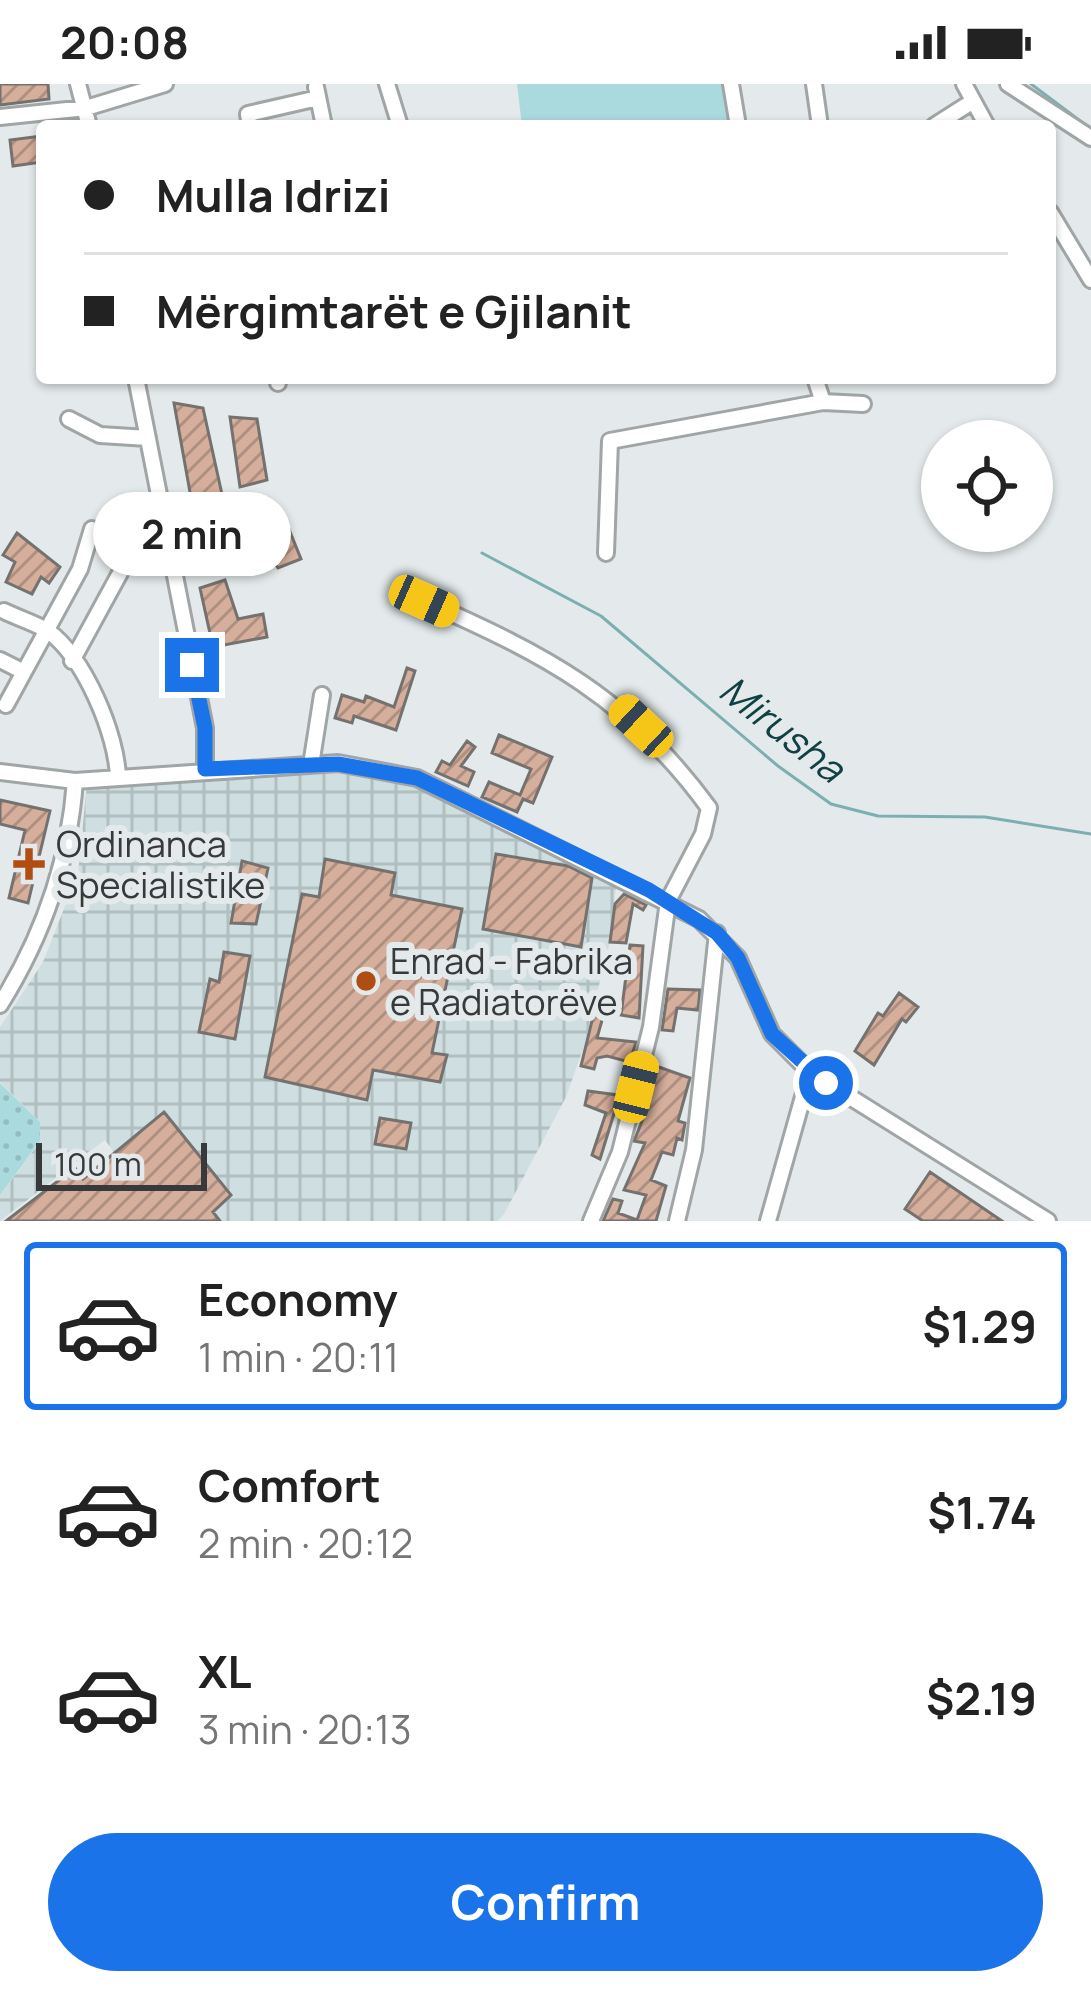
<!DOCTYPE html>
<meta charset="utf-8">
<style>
:root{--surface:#fff;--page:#f2f2f2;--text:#222;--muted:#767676;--line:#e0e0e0;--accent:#1a73e8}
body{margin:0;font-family:Manrope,sans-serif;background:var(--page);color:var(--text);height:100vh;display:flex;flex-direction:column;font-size:45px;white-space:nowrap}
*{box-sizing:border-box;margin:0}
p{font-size:39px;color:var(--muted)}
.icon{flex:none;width:66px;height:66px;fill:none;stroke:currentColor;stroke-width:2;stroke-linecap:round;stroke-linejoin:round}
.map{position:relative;height:1137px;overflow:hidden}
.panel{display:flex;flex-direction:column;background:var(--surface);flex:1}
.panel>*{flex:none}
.banner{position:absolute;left:36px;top:36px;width:1020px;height:264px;border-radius:12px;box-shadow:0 3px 9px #0004;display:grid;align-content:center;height:264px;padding:0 48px;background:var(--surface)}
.buttons{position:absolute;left:921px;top:336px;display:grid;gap:24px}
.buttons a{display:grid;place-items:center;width:132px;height:132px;border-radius:50%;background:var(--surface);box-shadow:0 3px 9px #0004;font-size:60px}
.scale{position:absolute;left:36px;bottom:30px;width:171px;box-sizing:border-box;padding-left:12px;border:6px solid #37393a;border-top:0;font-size:33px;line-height:42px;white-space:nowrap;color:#37393a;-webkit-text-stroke:9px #e4eaeb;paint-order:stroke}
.end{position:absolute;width:54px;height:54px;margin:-27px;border:15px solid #1a73e8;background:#fff;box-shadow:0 0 0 6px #fff}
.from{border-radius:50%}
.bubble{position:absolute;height:84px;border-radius:42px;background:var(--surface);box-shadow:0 3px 9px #0004;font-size:39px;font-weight:700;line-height:84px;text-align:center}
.car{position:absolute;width:36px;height:72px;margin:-36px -18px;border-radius:15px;box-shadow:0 0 9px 3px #0007;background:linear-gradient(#f5c518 24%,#345 0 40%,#f5c518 0 76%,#345 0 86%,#f5c518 0)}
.banner b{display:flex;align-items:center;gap:42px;height:114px;font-size:45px}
.banner b+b{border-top:3px solid var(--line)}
.banner i{width:30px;height:30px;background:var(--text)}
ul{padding:21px 0 0;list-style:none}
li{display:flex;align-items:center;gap:36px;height:168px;margin:0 24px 18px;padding:0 24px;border:6px solid transparent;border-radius:12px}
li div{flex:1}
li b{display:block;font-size:45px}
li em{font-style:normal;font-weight:700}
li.selected{border-color:var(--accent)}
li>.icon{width:108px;height:108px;stroke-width:1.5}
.primary-button{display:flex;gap:24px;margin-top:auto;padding:24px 48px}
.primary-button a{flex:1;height:138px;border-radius:72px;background:var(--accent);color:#fff;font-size:48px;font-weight:700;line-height:138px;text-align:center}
.status{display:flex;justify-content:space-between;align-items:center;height:84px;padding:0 60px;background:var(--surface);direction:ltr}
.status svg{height:33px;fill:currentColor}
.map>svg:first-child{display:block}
.industrial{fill:url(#industrial-grid)}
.park{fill:url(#park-dots)}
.garden{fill:#abdade}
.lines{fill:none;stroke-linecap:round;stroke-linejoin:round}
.stream{stroke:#7caeb2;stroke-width:3}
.building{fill:url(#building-hatch);stroke:#75716f;stroke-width:3}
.minor-casing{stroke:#a0a5a6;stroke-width:20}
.minor{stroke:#fff;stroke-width:14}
.route{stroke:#1a73e8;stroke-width:15}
.poi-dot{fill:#b04d12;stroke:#e4eaeb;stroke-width:4.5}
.labels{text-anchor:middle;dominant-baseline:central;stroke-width:12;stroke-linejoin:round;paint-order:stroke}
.poi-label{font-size:36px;fill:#37393a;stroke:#e4eaeb;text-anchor:start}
.water-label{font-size:39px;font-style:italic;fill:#104044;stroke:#e4eaeb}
</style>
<div class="status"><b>20:08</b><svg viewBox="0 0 49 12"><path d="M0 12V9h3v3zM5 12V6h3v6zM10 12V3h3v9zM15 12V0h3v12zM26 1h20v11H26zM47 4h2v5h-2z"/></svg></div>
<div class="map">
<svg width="1091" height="1137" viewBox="0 0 1091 1137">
<defs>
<pattern id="industrial-grid" width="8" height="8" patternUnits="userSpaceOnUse" patternTransform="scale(3)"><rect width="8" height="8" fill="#cfdee0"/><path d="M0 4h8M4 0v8" fill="none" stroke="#b2bfc1"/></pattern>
<pattern id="park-dots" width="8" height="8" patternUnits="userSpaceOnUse" patternTransform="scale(3)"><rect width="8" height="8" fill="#abdade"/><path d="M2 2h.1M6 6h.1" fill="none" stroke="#94bcbf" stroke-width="1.8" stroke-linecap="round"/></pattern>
<pattern id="building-hatch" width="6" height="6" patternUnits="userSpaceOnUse" patternTransform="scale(3)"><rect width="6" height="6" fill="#d6ae9c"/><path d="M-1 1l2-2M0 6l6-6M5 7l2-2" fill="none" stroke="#ae8f80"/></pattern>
</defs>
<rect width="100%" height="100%" fill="#e4eaeb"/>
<path class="industrial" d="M 338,679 L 417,694 L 612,788 L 616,804 L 609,861 L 584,962 L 566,1013 L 504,1130 L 498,1137 L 165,1137 L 105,1056 L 0,1137 L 0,1111 L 40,1058 L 40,1038 L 0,998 L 0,943 L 43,878 L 78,789 L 87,700 Z"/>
<path class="park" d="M 0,999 L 40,1038 L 40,1057 L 0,1111 Z"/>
<path class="garden" d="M 517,0 L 723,0 L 730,42 L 522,42 Z"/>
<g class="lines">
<path class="stream" d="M 1031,0 L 1091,45
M 482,469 L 601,532 L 778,682 L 831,720 L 878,732 L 985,733 L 1091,750"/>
</g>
<path class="building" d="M 0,0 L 48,0 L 49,15 L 0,21 Z
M 42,52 L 42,78 L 13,82 L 10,56 Z
M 174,319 L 203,324 L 223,415 L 193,425 Z
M 230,333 L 257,335 L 267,396 L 240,403 Z
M 286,438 L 301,475 L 278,484 L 269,471 L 257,475 L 253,464 L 245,466 L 239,452 Z
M 17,449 L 60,483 L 49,499 L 41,493 L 32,510 L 6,498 L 15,478 L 3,471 Z
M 225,496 L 238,535 L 263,530 L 267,553 L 213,563 L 200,504 Z
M 407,584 L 415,587 L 396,646 L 354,632 L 352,639 L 335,634 L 342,611 L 364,618 L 366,612 L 394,623 Z
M 499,651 L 552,673 L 533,719 L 523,715 L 517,728 L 482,713 L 489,698 L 520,711 L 531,685 L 492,669 Z
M 467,657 L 475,663 L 461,682 L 474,688 L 468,702 L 436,688 L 442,677 L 450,681 Z
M 0,716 L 50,727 L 28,819 L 9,814 L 25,746 L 0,740 Z
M 496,770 L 568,782 L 592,794 L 581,863 L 483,845 Z
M 325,775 L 395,789 L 391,811 L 462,825 L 432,969 L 447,971 L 440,998 L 373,986 L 367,1016 L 265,993 L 302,810 L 319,813 Z
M 242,777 L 268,784 L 256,840 L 231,839 Z
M 624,810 L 646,821 L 643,826 L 633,820 L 626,859 L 610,858 L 615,820 Z
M 630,861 L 643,862 L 639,934 L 621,931 Z
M 224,868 L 250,872 L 235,955 L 199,948 L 210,895 L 219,898 Z
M 668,905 L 700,906 L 698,926 L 677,924 L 673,947 L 662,946 Z
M 899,909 L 918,923 L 906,938 L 902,935 L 874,981 L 855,967 L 878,929 L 883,932 Z
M 598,912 L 608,915 L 597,954 L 636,958 L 600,1075 L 592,1071 L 606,1029 L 585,1021 L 588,1007 L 618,1011 L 626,977 L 607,972 L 597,974 L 594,985 L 581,982 Z
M 653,981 L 690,994 L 678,1037 L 685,1039 L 682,1056 L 677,1054 L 673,1071 L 662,1068 L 651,1096 L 666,1102 L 656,1137 L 603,1137 L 613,1115 L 622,1117 L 618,1129 L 637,1136 L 646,1111 L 624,1106 L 645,1059 L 634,1057 L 649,1020 L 644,1019 Z
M 164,1028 L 231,1111 L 213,1128 L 220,1137 L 6,1137 L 75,1084 L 83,1095 Z
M 380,1034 L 411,1039 L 406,1065 L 375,1060 Z
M 930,1088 L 1002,1137 L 923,1137 L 905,1125 Z"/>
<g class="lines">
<defs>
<path id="minor" d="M 78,0 L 89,42
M 387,0 L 400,42
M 731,0 L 738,42
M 814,0 L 820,42
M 964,0 L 987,42
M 1008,0 L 1091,54
M 316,3 L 324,42
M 0,33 L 86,24 L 165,0
M 250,42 L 248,30 L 318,14
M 934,42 L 970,19
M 1050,128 L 1091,196
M 136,294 L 205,644 L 205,684
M 278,299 L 278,294
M 823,318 L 863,320
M 69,335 L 100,351 L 148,354
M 606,469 L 610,357 L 823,318 L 815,294
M 424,517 C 546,571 628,613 709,724 L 703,750 L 668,817 L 651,943 L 620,1068 L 591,1137
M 4,527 C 18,534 35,539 48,547 C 85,574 117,651 118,694
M 0,576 L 22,587
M 72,577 L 120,489
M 6,621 L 80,485 L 92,445
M 311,681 L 322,611
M 0,688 L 75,697 L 338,679 L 417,694 L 699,835 L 738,874 L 772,950 L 810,988 L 1048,1137
M 0,921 C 43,852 69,780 75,697
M 677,1137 L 694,1066 L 717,849
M 768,1137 L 810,988"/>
</defs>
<use href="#minor" class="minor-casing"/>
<use href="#minor" class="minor"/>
</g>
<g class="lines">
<path class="route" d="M 192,581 L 205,644 L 205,685 L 338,680 L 417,694 L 649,806 L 717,849 L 738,874 L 772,950 L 826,999"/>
</g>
<g class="poi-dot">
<path d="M23 762h12v12h12v12h-12v12h-12v-12h-12v-12h12z"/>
<circle cx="366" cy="897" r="12"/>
</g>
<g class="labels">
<g class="poi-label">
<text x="56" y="759">Ordinanca<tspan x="56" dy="41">Specialistike</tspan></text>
<text x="390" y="876">Enrad - Fabrika<tspan x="390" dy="41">e Radiatorëve</tspan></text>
</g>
<g class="water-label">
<text transform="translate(783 644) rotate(38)">Mirusha</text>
</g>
</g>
</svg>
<div class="buttons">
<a><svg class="icon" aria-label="locate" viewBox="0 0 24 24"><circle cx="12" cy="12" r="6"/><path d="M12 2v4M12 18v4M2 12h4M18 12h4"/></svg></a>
</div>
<div class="scale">100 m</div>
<i class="end from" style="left:826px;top:999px"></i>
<i class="end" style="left:192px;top:581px"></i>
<div class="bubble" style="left:93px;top:408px;width:198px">2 min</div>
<i class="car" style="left:424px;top:517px;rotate:114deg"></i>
<i class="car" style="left:641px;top:642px;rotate:313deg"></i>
<i class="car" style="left:636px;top:1003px;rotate:14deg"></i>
<div class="banner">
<b><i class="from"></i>Mulla Idrizi</b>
<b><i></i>Mërgimtarët e Gjilanit</b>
</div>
</div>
<section class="panel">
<ul>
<li class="selected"><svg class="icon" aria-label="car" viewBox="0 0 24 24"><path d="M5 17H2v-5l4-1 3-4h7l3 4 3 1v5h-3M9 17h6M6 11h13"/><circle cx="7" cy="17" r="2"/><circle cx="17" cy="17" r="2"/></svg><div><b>Economy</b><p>1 min · 20:11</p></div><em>$1.29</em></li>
<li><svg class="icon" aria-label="car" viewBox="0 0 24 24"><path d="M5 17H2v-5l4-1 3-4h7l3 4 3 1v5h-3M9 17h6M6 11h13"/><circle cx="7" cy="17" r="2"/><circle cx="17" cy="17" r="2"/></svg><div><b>Comfort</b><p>2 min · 20:12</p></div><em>$1.74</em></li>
<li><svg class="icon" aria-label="car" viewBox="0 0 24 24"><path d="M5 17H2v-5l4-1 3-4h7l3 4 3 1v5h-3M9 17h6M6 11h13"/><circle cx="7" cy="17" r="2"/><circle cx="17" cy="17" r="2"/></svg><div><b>XL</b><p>3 min · 20:13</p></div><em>$2.19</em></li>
</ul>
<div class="primary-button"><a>Confirm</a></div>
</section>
